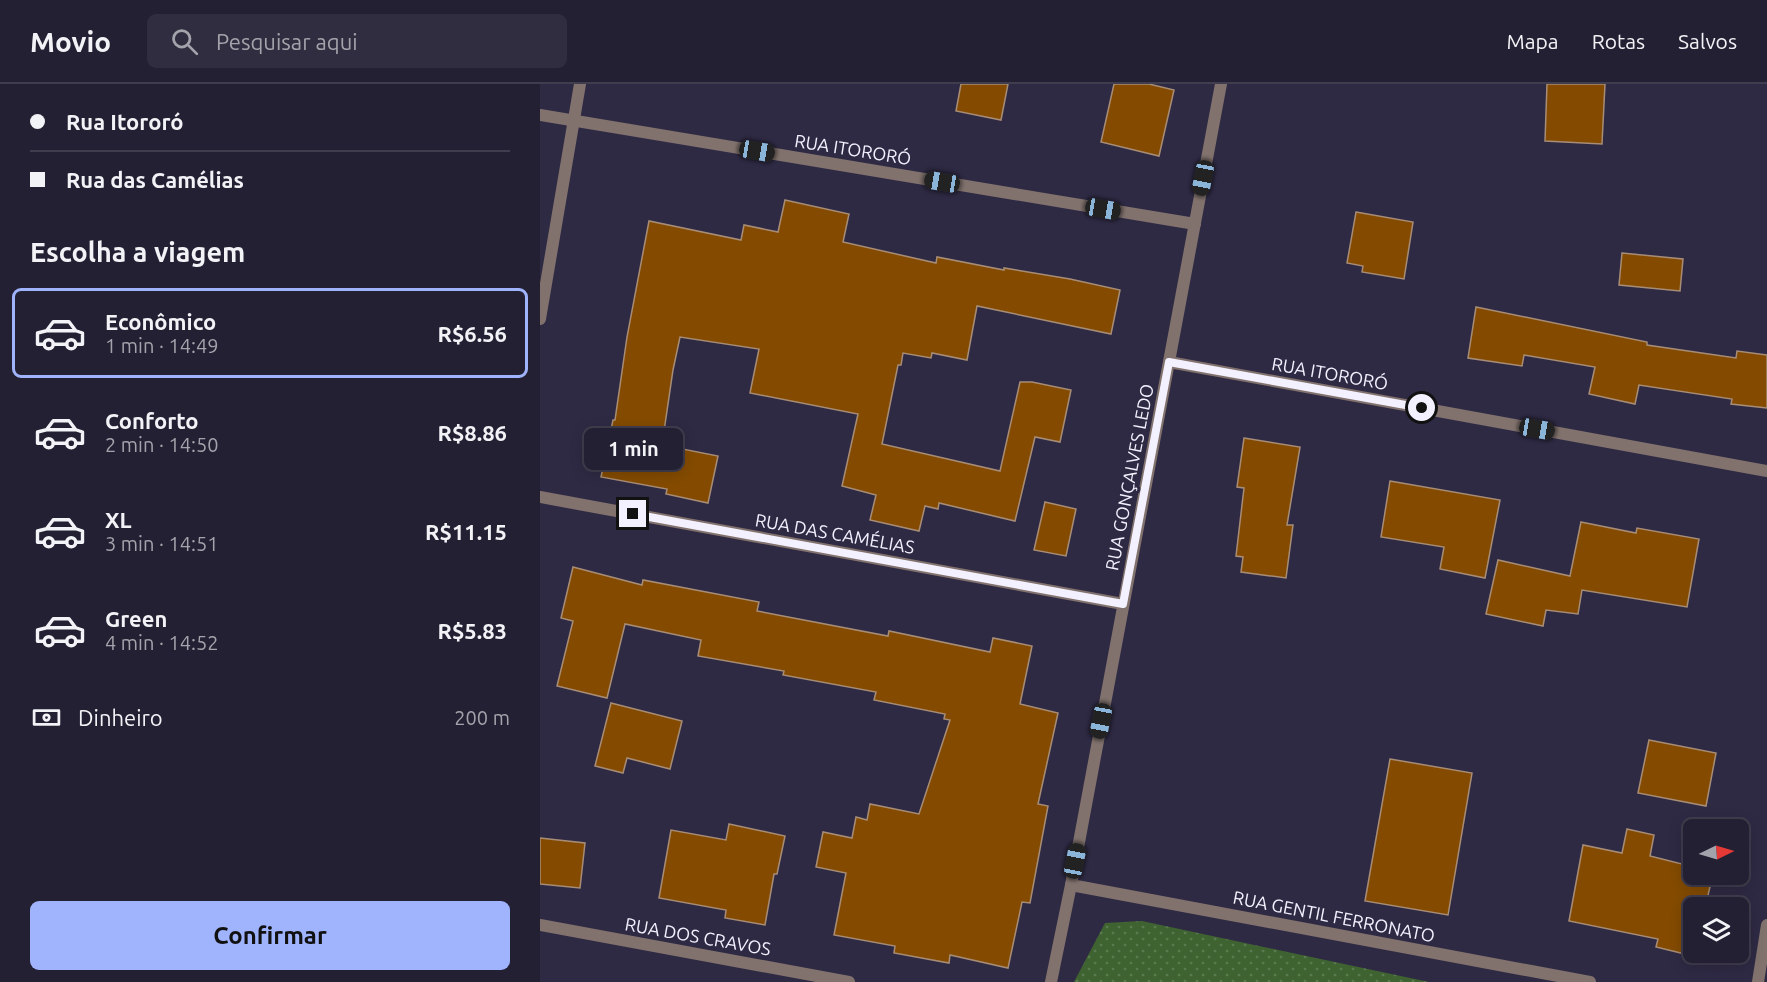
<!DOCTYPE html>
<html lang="pt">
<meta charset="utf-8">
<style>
:root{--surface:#232033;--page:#2f2d3f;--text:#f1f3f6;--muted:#a3a3ac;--line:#403e4e;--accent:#a0b3fd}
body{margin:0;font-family:Ubuntu,sans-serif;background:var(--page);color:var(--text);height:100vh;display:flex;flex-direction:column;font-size:22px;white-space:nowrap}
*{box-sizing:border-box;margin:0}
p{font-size:20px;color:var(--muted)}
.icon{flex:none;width:33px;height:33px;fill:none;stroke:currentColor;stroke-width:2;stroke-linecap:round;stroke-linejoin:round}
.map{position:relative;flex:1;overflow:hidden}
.sheet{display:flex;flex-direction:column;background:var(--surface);width:540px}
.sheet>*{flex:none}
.banner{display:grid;align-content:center;height:132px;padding:0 30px;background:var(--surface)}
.needle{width:39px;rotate:85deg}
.tools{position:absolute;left:1143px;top:735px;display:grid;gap:12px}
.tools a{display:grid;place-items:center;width:66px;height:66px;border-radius:9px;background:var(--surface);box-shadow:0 3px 15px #0003,0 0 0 2px var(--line);font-size:30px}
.end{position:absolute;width:27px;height:27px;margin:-14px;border:8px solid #f3f1ff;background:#111;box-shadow:0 0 0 3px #111}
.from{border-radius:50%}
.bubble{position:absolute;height:42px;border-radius:9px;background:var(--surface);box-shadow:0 3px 15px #0003,0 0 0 2px var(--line);font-size:20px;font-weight:700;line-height:42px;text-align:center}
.car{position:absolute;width:18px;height:36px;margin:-18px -9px;border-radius:8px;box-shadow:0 0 4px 2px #0007;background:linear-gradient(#222 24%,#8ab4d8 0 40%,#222 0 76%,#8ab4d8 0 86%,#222 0)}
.banner b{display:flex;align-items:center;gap:21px;height:57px;font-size:22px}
.banner b+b{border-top:2px solid var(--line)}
.banner i{width:15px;height:15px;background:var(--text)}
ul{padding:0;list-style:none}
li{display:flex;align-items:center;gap:18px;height:90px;margin:0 12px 9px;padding:0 18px;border:3px solid transparent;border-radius:9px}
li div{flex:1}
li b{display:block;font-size:22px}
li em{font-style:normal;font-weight:700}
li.active{border-color:var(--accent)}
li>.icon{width:54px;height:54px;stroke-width:1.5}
h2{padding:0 30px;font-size:27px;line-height:72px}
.pay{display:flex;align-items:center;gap:15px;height:66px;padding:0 30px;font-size:22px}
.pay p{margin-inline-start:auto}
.cta{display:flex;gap:12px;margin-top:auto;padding:12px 30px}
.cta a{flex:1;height:69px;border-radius:9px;background:var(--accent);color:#111;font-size:24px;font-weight:700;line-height:69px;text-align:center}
header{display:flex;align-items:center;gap:36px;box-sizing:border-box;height:84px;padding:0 30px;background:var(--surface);border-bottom:2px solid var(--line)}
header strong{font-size:28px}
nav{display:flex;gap:33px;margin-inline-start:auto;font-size:21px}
.search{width:420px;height:54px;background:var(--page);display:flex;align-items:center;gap:15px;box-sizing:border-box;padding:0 21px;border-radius:9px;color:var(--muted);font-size:22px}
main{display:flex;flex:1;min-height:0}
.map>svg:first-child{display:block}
.grass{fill:url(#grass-dots)}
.building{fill:#844b00;stroke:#a88d76;stroke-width:1.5}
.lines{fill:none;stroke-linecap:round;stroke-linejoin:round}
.minor{stroke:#81726d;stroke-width:12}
.tertiary{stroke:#81726d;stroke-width:12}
.route{stroke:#f3f1ff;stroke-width:8}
.labels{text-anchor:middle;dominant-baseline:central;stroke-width:6;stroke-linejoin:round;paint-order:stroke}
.street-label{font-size:18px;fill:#f3f1ff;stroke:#2f2a44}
</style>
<header>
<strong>Movio</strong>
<div class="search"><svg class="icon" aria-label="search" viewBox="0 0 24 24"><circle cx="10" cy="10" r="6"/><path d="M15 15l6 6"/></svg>Pesquisar aqui</div>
<nav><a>Mapa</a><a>Rotas</a><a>Salvos</a></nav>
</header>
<main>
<section class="sheet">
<div class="banner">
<b><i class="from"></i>Rua Itororó</b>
<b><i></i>Rua das Camélias</b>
</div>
<h2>Escolha a viagem</h2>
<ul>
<li class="active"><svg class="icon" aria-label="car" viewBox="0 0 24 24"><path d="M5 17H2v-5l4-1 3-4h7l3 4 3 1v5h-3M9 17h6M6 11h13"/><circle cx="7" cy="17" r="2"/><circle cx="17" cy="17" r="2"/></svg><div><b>Econômico</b><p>1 min · 14:49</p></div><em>R$6.56</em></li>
<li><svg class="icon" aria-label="car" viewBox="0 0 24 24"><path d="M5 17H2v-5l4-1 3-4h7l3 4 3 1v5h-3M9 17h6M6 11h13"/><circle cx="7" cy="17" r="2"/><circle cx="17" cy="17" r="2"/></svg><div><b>Conforto</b><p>2 min · 14:50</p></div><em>R$8.86</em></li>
<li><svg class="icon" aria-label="car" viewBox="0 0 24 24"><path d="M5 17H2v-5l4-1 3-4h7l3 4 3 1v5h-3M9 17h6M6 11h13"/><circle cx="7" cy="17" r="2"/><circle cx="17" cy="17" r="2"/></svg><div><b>XL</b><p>3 min · 14:51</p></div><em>R$11.15</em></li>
<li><svg class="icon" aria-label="car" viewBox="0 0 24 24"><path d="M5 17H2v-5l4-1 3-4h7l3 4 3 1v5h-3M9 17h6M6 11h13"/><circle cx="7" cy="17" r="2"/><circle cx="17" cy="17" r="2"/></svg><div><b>Green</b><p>4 min · 14:52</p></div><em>R$5.83</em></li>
</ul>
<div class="pay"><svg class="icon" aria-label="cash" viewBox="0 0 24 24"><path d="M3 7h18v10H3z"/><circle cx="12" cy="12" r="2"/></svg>Dinheiro<p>200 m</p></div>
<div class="cta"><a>Confirmar</a></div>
</section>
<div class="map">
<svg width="1227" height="898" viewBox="0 0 1227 898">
<defs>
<pattern id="grass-dots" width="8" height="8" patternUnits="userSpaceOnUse" patternTransform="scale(1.5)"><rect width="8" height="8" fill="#3e6330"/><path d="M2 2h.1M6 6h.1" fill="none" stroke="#5a7a4f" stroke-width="1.8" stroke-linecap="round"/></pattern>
</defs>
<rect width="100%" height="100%" fill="#2f2a44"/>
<path class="grass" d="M 602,837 L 889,898 L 534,898 L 565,839 Z"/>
<path class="building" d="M 421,0 L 468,0 L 461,36 L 416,27 Z
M 574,0 L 609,0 L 634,6 L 619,72 L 561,58 Z
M 1007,0 L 1065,0 L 1062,60 L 1005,57 Z
M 245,116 L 309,130 L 303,158 L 396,179 L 397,173 L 464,186 L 464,184 L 530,195 L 580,206 L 571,250 L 437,222 L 427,276 L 392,269 L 391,274 L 363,269 L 361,281 L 358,281 L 342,360 L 460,387 L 480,298 L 492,298 L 531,306 L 520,358 L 495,353 L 475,437 L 399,419 L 398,425 L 385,422 L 379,447 L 330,436 L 336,411 L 302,402 L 318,330 L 210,309 L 219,265 L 140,253 L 133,286 L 122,361 L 178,372 L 168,419 L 126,410 L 127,405 L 61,393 L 73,336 L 75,336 L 87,253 L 109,137 L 201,156 L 204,141 L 238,148 Z
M 816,128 L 873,138 L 864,195 L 822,188 L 823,182 L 807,179 Z
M 1082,169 L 1143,175 L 1140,207 L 1079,201 Z
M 936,223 L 1107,258 L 1107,261 L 1196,274 L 1197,267 L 1227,271 L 1227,324 L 1191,320 L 1192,315 L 1099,301 L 1095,320 L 1049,310 L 1055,283 L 984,271 L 982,282 L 928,274 Z
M 704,354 L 760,363 L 747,441 L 753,441 L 746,494 L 701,488 L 703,473 L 696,472 L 704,404 L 697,403 Z
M 850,397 L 960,416 L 945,494 L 900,485 L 904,463 L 841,453 Z
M 505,418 L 536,425 L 526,472 L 494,466 Z
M 1041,438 L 1096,449 L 1097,444 L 1159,455 L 1147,523 L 1042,506 L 1038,530 L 1006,526 L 1003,542 L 946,530 L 958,476 L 1030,492 Z
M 33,483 L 102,501 L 103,496 L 219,518 L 217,527 L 348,552 L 349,547 L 450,568 L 453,554 L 492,562 L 480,620 L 518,629 L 498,720 L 508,722 L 490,819 L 482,818 L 468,884 L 410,871 L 409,879 L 354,869 L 355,862 L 294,851 L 306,789 L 276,783 L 283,748 L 312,754 L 316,733 L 327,736 L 330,720 L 379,730 L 410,636 L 404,635 L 405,630 L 334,616 L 336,608 L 243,591 L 244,587 L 158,572 L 161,556 L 85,540 L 67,614 L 17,602 L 33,537 L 21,534 Z
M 71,619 L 142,637 L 130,685 L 87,674 L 83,689 L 55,682 Z
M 1109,656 L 1176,669 L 1166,722 L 1098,709 Z
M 850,675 L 932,689 L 908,831 L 825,817 Z
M 189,740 L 245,752 L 237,790 L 234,790 L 225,841 L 185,834 L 186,826 L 119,814 L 131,746 L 186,756 Z
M 1087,745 L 1114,751 L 1110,772 L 1154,783 L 1154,790 L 1173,790 L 1165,824 L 1154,824 L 1153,872 L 1116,863 L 1118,855 L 1029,837 L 1043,761 L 1082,769 Z
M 0,754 L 45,759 L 40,804 L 0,800 Z"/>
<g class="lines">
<path class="minor" d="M 0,31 L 655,140
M 0,235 L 40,0
M 629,278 L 1227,387
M 0,413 L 583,520
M 531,801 L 1050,898
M 0,841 L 309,898
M 1218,898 L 1227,841"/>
<path class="tertiary" d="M 511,898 L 531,801 L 681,0"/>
</g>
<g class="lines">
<path class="route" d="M 93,430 L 583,520 L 629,278 L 882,324"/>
</g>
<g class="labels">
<g class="street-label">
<text transform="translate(313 65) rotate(9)">RUA ITORORÓ</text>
<text transform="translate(790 289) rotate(10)">RUA ITORORÓ</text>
<text transform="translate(589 393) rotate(-79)">RUA GONÇALVES LEDO</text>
<text transform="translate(295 449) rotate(10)">RUA DAS CAMÉLIAS</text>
<text transform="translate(794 832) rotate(11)">RUA GENTIL FERRONATO</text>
<text transform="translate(158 852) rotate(10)">RUA DOS CRAVOS</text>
</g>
</g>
</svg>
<div class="tools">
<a><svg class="needle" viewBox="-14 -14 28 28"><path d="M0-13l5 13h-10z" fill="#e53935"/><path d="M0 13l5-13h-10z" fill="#a3a3ac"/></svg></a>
<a><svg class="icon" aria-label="layers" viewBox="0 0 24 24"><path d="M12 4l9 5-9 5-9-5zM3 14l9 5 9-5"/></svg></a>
</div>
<i class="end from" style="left:882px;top:324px"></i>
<i class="end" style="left:93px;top:430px"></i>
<div class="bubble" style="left:44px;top:344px;width:99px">1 min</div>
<i class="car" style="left:217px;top:67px;rotate:100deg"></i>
<i class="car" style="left:663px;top:94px;rotate:191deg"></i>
<i class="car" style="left:402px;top:98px;rotate:279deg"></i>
<i class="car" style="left:563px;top:125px;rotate:100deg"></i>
<i class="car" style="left:997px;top:345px;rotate:100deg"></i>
<i class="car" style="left:561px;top:637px;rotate:191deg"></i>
<i class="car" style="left:535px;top:777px;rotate:11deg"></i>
</div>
</main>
